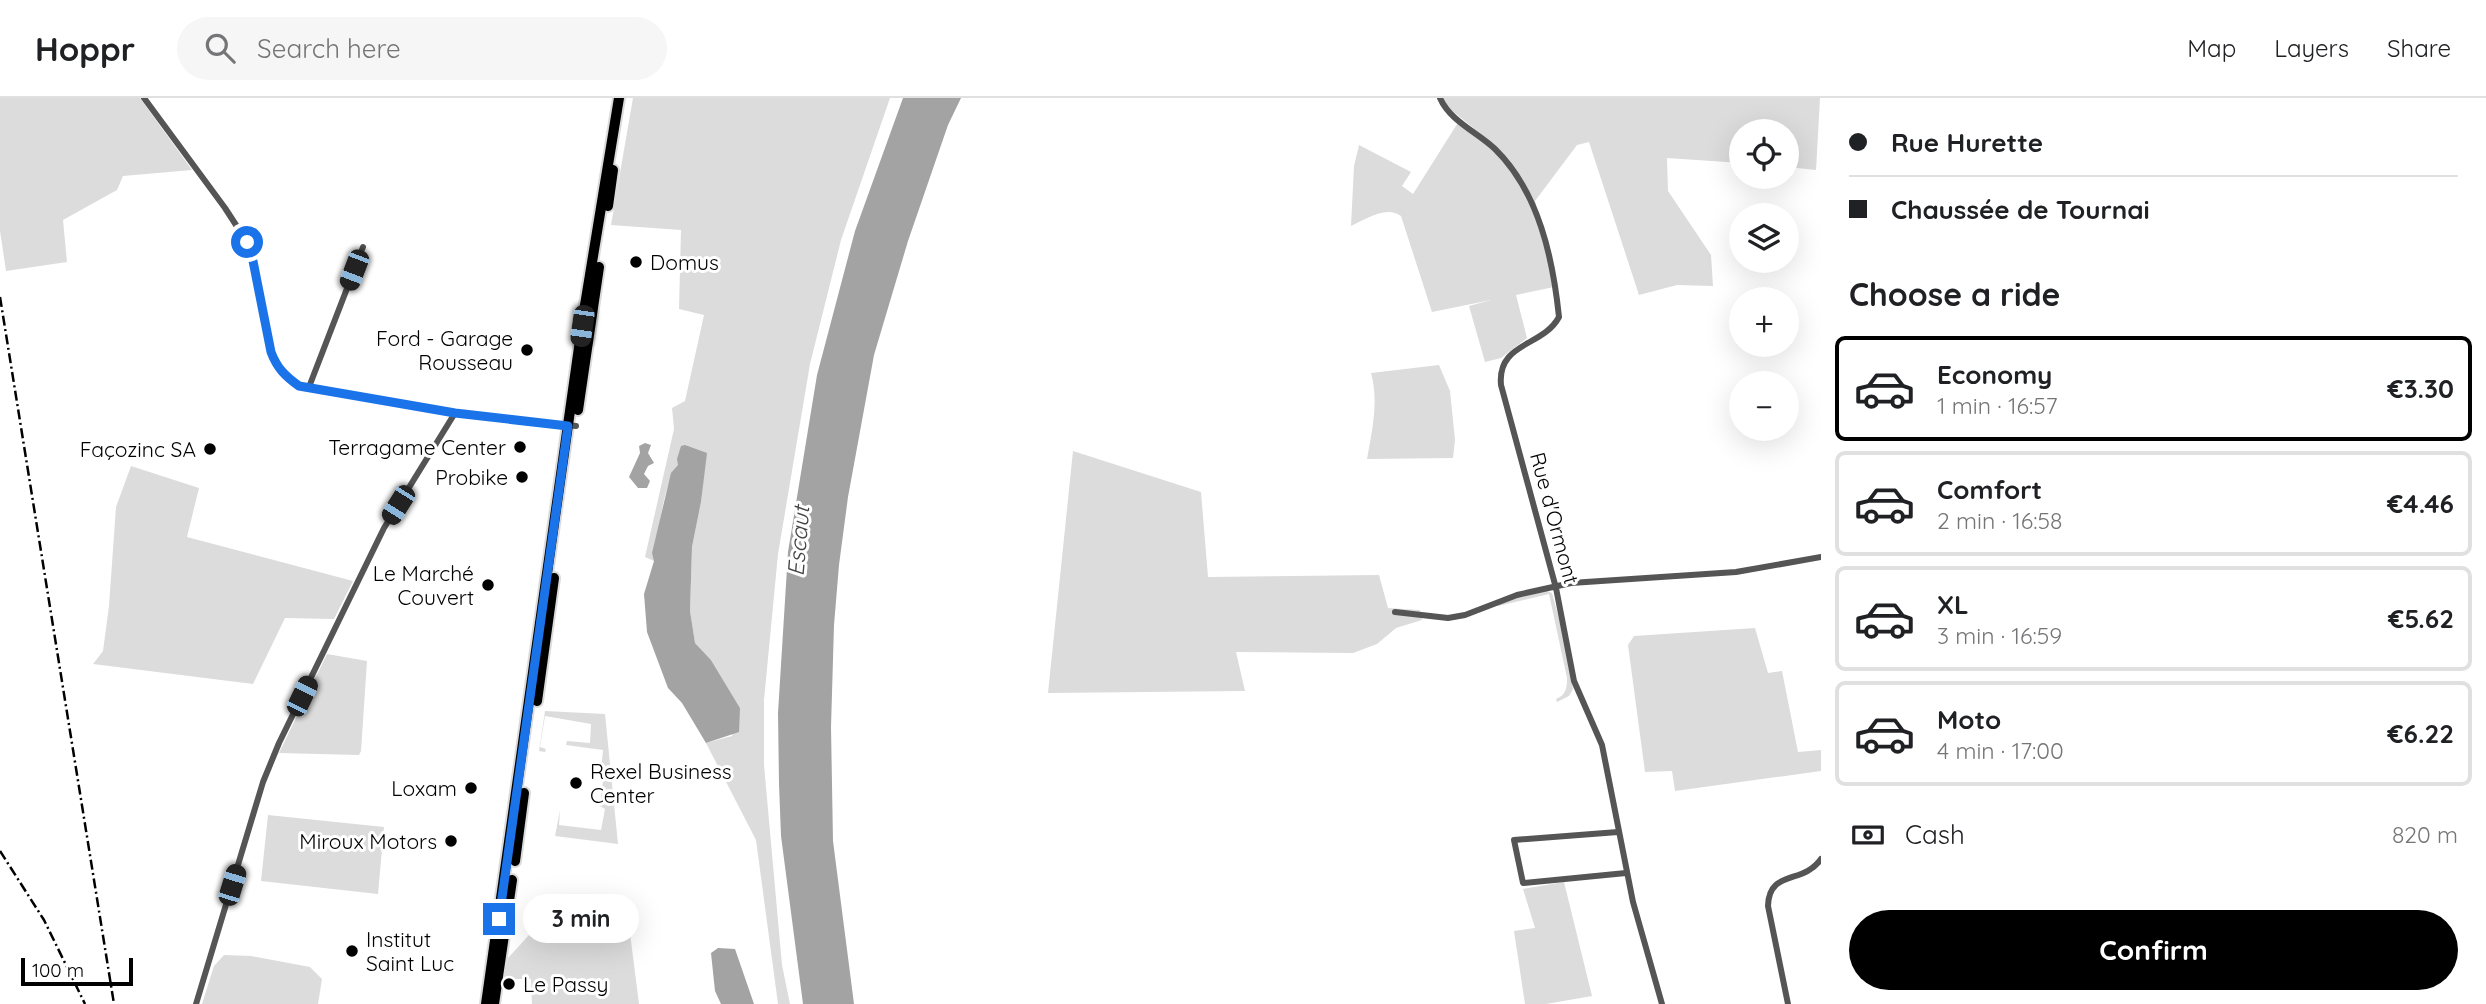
<!DOCTYPE html>
<meta charset="utf-8">
<style>
:root{--surface:#fff;--page:#f6f6f6;--text:#202124;--muted:#757577;--line:#e0e0e0;--accent:#000}
body{margin:0;font-family:Quicksand,sans-serif;background:var(--page);color:var(--text);height:100vh;display:flex;flex-direction:column;font-size:26px;white-space:nowrap}
*{box-sizing:border-box;margin:0}
p{font-size:23px;color:var(--muted)}
.icon{flex:none;width:38px;height:38px;fill:none;stroke:currentColor;stroke-width:2;stroke-linecap:round;stroke-linejoin:round}
.map{position:relative;flex:1;overflow:hidden}
.sheet{display:flex;flex-direction:column;background:var(--surface);width:665px}
.sheet>*{flex:none}
.hud{display:grid;align-content:center;height:154px;padding:0 28px;background:var(--surface)}
.fabs{position:absolute;left:1729px;top:21px;display:grid;gap:14px}
.fabs a{display:grid;place-items:center;width:70px;height:70px;border-radius:50%;background:var(--surface);box-shadow:0 7px 28px #0002;font-size:35px}
.scale{position:absolute;left:21px;bottom:18px;width:112px;box-sizing:border-box;padding-left:7px;border:4px solid #000;border-top:0;font-size:19px;line-height:24px;white-space:nowrap;color:#000;-webkit-text-stroke:5px #fff;paint-order:stroke}
.end{position:absolute;width:32px;height:32px;margin:-16px;border:9px solid #1a73e8;background:#fff;box-shadow:0 0 0 4px #fff}
.from{border-radius:50%}
.bubble{position:absolute;height:49px;border-radius:24px;background:var(--surface);box-shadow:0 7px 28px #0002;font-size:23px;font-weight:700;line-height:49px;text-align:center}
.car{position:absolute;width:21px;height:42px;margin:-21px -10px;border-radius:9px;box-shadow:0 0 5px 2px #0007;background:linear-gradient(#222 24%,#8ab4d8 0 40%,#222 0 76%,#8ab4d8 0 86%,#222 0)}
.hud b{display:flex;align-items:center;gap:24px;height:66px;font-size:26px}
.hud b+b{border-top:2px solid var(--line)}
.hud i{width:18px;height:18px;background:var(--text)}
ul{padding:0;list-style:none}
li{display:flex;align-items:center;gap:21px;height:105px;margin:0 14px 10px;padding:0 14px;border:4px solid var(--line);border-radius:10px}
li div{flex:1}
li b{display:block;font-size:26px}
li em{font-style:normal;font-weight:700}
li.active{border-color:var(--accent)}
li>.icon{width:63px;height:63px;stroke-width:1.5}
h2{padding:0 28px;font-size:32px;line-height:84px}
.pay{display:flex;align-items:center;gap:18px;height:77px;padding:0 28px;font-size:26px}
.pay p{margin-inline-start:auto}
.action{display:flex;gap:14px;margin-top:auto;padding:14px 28px}
.action a{flex:1;height:80px;border-radius:42px;background:var(--accent);color:#fff;font-size:28px;font-weight:700;line-height:80px;text-align:center}
header{display:flex;align-items:center;gap:42px;box-sizing:border-box;height:98px;padding:0 35px;background:var(--surface);border-bottom:2px solid var(--line)}
header strong{font-size:33px}
nav{display:flex;gap:38px;margin-inline-start:auto;font-size:24px}
.search{width:490px;height:63px;background:var(--page);display:flex;align-items:center;gap:18px;box-sizing:border-box;padding:0 24px;border-radius:38px;color:var(--muted);font-size:26px}
main{display:flex;flex:1;min-height:0}
.map>svg:first-child{display:block}
.green{fill:#dcdcdc}
.water{fill:#a3a3a3}
.lines{fill:none;stroke-linecap:round;stroke-linejoin:round}
.primary-casing{stroke:#dbdbdb;stroke-width:14}
.minor{stroke:#555;stroke-width:6}
.primary{stroke:#000;stroke-width:10}
.rail{stroke:#000;stroke-width:2.5;stroke-dasharray:10 3.5 2 3.5;stroke-linecap:butt}
.route{stroke:#1a73e8;stroke-width:9}
.poi-dot{fill:#000;stroke:#fff;stroke-width:2.5}
.labels{text-anchor:middle;dominant-baseline:central;stroke-width:6;stroke-linejoin:round;paint-order:stroke}
.poi-label{font-size:21px;fill:#000;stroke:#fff;text-anchor:end}
.street-label{font-size:21px;fill:#000;stroke:#fff}
.water-label{font-size:23px;font-style:italic;fill:#444;stroke:#fff}
</style>
<header>
<strong>Hoppr</strong>
<div class="search"><svg class="icon" aria-label="search" viewBox="0 0 24 24"><circle cx="10" cy="10" r="6"/><path d="M15 15l6 6"/></svg>Search here</div>
<nav><a>Map</a><a>Layers</a><a>Share</a></nav>
</header>
<main>
<div class="map">
<svg width="1821" height="906" viewBox="0 0 1821 906">
<rect width="100%" height="100%" fill="#fff"/>
<path class="green" d="M 0,0 L 140,0 L 192,72 L 123,78 L 117,92 L 63,122 L 67,164 L 6,173 L 0,133 Z
M 633,0 L 890,0 L 841,142 L 810,266 L 778,456 L 764,602 L 764,667 L 782,867 L 790,906 L 778,906 L 756,742 L 706,645 L 732,638 L 740,610 L 711,562 L 695,545 L 690,513 L 692,449 L 701,404 L 706,355 C 698,358 687,361 680,366 C 664,378 657,442 654,463 L 645,459 L 674,331 L 672,310 L 685,303 L 704,217 L 679,211 L 681,132 L 611,127 Z
M 1442,0 L 1820,0 L 1816,72 L 1787,69 L 1787,33 L 1741,33 L 1741,65 L 1667,60 L 1668,93 L 1711,157 L 1713,188 L 1677,187 L 1639,197 L 1589,44 L 1577,47 L 1535,103 L 1554,189 L 1516,197 L 1527,240 L 1501,260 L 1485,264 L 1469,208 L 1491,202 L 1432,214 L 1401,118 C 1386,107 1365,122 1351,128 L 1354,68 L 1359,47 L 1411,74 L 1402,88 L 1413,96 L 1459,23 L 1497,49 L 1450,11 Z
M 1439,267 L 1450,293 L 1455,342 L 1453,360 L 1367,361 C 1372,333 1379,303 1371,275 Z
M 1073,353 L 1201,394 L 1208,479 L 1379,477 L 1388,510 L 1420,512 L 1422,522 L 1396,530 L 1377,546 L 1353,555 L 1236,554 L 1245,593 L 1048,595 Z
M 131,368 L 199,390 L 187,439 L 353,483 L 334,521 L 285,520 L 253,586 L 93,566 L 103,553 L 109,508 L 116,409 Z
M 1547,493 L 1552,495 L 1564,539 L 1573,591 L 1569,598 L 1557,604 L 1556,601 C 1566,597 1567,590 1567,580 L 1549,496 L 1498,508 L 1498,504 Z
M 1755,530 L 1768,575 L 1782,573 L 1798,654 L 1821,652 L 1821,673 L 1675,693 L 1672,673 L 1645,674 L 1628,547 L 1634,538 Z
M 327,556 L 367,563 L 361,653 L 359,657 L 279,655 Z
M 545,613 L 605,616 L 618,746 L 555,738 L 560,712 L 559,727 L 601,732 L 605,711 L 600,708 L 604,674 L 601,673 L 603,652 L 566,647 L 567,643 L 590,645 L 591,626 L 545,618 L 540,649 L 546,651 L 545,654 L 539,653 Z
M 268,717 L 384,729 L 378,796 L 261,783 Z
M 1564,784 L 1592,898 L 1546,906 L 1525,906 L 1514,833 L 1535,830 L 1523,791 Z
M 626,804 L 639,906 L 532,906 L 531,881 L 503,881 L 508,860 L 529,837 L 569,836 L 570,808 Z
M 224,857 L 251,858 L 310,869 L 322,881 L 318,906 L 202,906 L 214,868 Z"/>
<path class="water" d="M 903,0 L 961,0 L 948,27 L 908,143 L 874,257 L 848,399 L 839,467 L 834,527 L 831,629 L 833,743 L 854,906 L 803,906 L 781,738 L 779,686 L 778,615 L 788,454 L 817,277 L 855,133 Z
M 645,345 L 651,347 L 648,355 L 654,365 L 648,368 L 644,376 L 650,383 L 647,390 L 638,390 L 629,379 L 640,355 L 639,348 Z
M 685,347 L 707,355 L 701,404 L 692,449 L 690,513 L 695,545 L 711,562 L 740,610 L 739,634 L 706,645 L 682,605 L 668,590 L 647,534 L 644,496 L 654,463 L 652,455 L 671,375 L 678,367 L 677,361 L 681,348 Z
M 718,850 L 735,851 L 754,906 L 721,906 L 715,893 L 711,855 Z"/>
<g class="lines">
<defs>
<path id="primary" d="M 608,108 L 613,72
M 578,312 L 599,169
M 537,603 L 554,480
M 515,763 L 524,695
M 486,906 L 585,207 L 619,0
M 494,906 L 512,782"/>
</defs>
<use href="#primary" class="primary-casing"/>
<path class="minor" d="M 144,0 L 225,110 L 247,144 L 253,163 L 271,255 C 277,270 285,278 299,288 L 455,315
M 1440,0 C 1450,23 1477,34 1495,51 C 1539,94 1553,161 1559,219 C 1543,249 1497,244 1501,287 L 1556,490 L 1574,583 L 1602,647 L 1633,804 L 1662,906
M 309,289 L 363,149
M 1395,514 L 1448,520 L 1465,517 L 1517,497 L 1571,485 L 1736,474 L 1821,459
M 1618,734 L 1514,742 L 1523,785 L 1626,775
M 196,906 L 263,684 L 279,645 L 384,430 L 455,315 L 576,328
M 1788,906 L 1768,808 C 1769,771 1803,787 1821,761"/>
<use href="#primary" class="primary"/>
<path class="rail" d="M 0,199 L 114,906
M 0,753 L 44,822 L 85,906"/>
</g>
<g class="lines">
<path class="route" d="M 247,144 L 253,163 L 271,254 C 277,270 285,278 299,288 L 455,315 L 568,328 L 499,821"/>
</g>
<g class="poi-dot">
<circle cx="636" cy="164" r="7"/>
<circle cx="527" cy="252" r="7"/>
<circle cx="520" cy="349" r="7"/>
<circle cx="210" cy="351" r="7"/>
<circle cx="522" cy="379" r="7"/>
<circle cx="488" cy="487" r="7"/>
<circle cx="576" cy="685" r="7"/>
<circle cx="471" cy="690" r="7"/>
<circle cx="451" cy="743" r="7"/>
<circle cx="352" cy="853" r="7"/>
<circle cx="509" cy="886" r="7"/>
</g>
<g class="labels">
<g class="poi-label">
<text x="650" y="164" text-anchor="start">Domus</text>
<text x="513" y="240">Ford - Garage<tspan x="513" dy="24">Rousseau</tspan></text>
<text x="506" y="349">Terragame Center</text>
<text x="196" y="351">Façozinc SA</text>
<text x="508" y="379">Probike</text>
<text x="474" y="475">Le Marché<tspan x="474" dy="24">Couvert</tspan></text>
<text x="590" y="673" text-anchor="start">Rexel Business<tspan x="590" dy="24">Center</tspan></text>
<text x="457" y="690">Loxam</text>
<text x="437" y="743">Miroux Motors</text>
<text x="366" y="841" text-anchor="start">Institut<tspan x="366" dy="24">Saint Luc</tspan></text>
<text x="523" y="886" text-anchor="start">Le Passy</text>
</g>
<g class="street-label">
<text transform="translate(1555 420) rotate(75)">Rue d'Ormont</text>
</g>
<g class="water-label">
<text transform="translate(798 443) rotate(-85)">Escaut</text>
</g>
</g>
</svg>
<div class="fabs">
<a><svg class="icon" aria-label="locate" viewBox="0 0 24 24"><circle cx="12" cy="12" r="6"/><path d="M12 2v4M12 18v4M2 12h4M18 12h4"/></svg></a>
<a><svg class="icon" aria-label="layers" viewBox="0 0 24 24"><path d="M12 4l9 5-9 5-9-5zM3 14l9 5 9-5"/></svg></a>
<a>+</a>
<a>−</a>
</div>
<div class="scale">100 m</div>
<i class="end from" style="left:247px;top:144px"></i>
<i class="end" style="left:499px;top:821px"></i>
<div class="bubble" style="left:523px;top:796px;width:116px">3 min</div>
<i class="car" style="left:354px;top:172px;rotate:201deg"></i>
<i class="car" style="left:582px;top:228px;rotate:188deg"></i>
<i class="car" style="left:398px;top:407px;rotate:212deg"></i>
<i class="car" style="left:302px;top:598px;rotate:26deg"></i>
<i class="car" style="left:232px;top:787px;rotate:17deg"></i>
</div>
<section class="sheet">
<div class="hud">
<b><i class="from"></i>Rue Hurette</b>
<b><i></i>Chaussée de Tournai</b>
</div>
<h2>Choose a ride</h2>
<ul>
<li class="active"><svg class="icon" aria-label="car" viewBox="0 0 24 24"><path d="M5 17H2v-5l4-1 3-4h7l3 4 3 1v5h-3M9 17h6M6 11h13"/><circle cx="7" cy="17" r="2"/><circle cx="17" cy="17" r="2"/></svg><div><b>Economy</b><p>1 min · 16:57</p></div><em>€3.30</em></li>
<li><svg class="icon" aria-label="car" viewBox="0 0 24 24"><path d="M5 17H2v-5l4-1 3-4h7l3 4 3 1v5h-3M9 17h6M6 11h13"/><circle cx="7" cy="17" r="2"/><circle cx="17" cy="17" r="2"/></svg><div><b>Comfort</b><p>2 min · 16:58</p></div><em>€4.46</em></li>
<li><svg class="icon" aria-label="car" viewBox="0 0 24 24"><path d="M5 17H2v-5l4-1 3-4h7l3 4 3 1v5h-3M9 17h6M6 11h13"/><circle cx="7" cy="17" r="2"/><circle cx="17" cy="17" r="2"/></svg><div><b>XL</b><p>3 min · 16:59</p></div><em>€5.62</em></li>
<li><svg class="icon" aria-label="car" viewBox="0 0 24 24"><path d="M5 17H2v-5l4-1 3-4h7l3 4 3 1v5h-3M9 17h6M6 11h13"/><circle cx="7" cy="17" r="2"/><circle cx="17" cy="17" r="2"/></svg><div><b>Moto</b><p>4 min · 17:00</p></div><em>€6.22</em></li>
</ul>
<div class="pay"><svg class="icon" aria-label="cash" viewBox="0 0 24 24"><path d="M3 7h18v10H3z"/><circle cx="12" cy="12" r="2"/></svg>Cash<p>820 m</p></div>
<div class="action"><a>Confirm</a></div>
</section>
</main>
